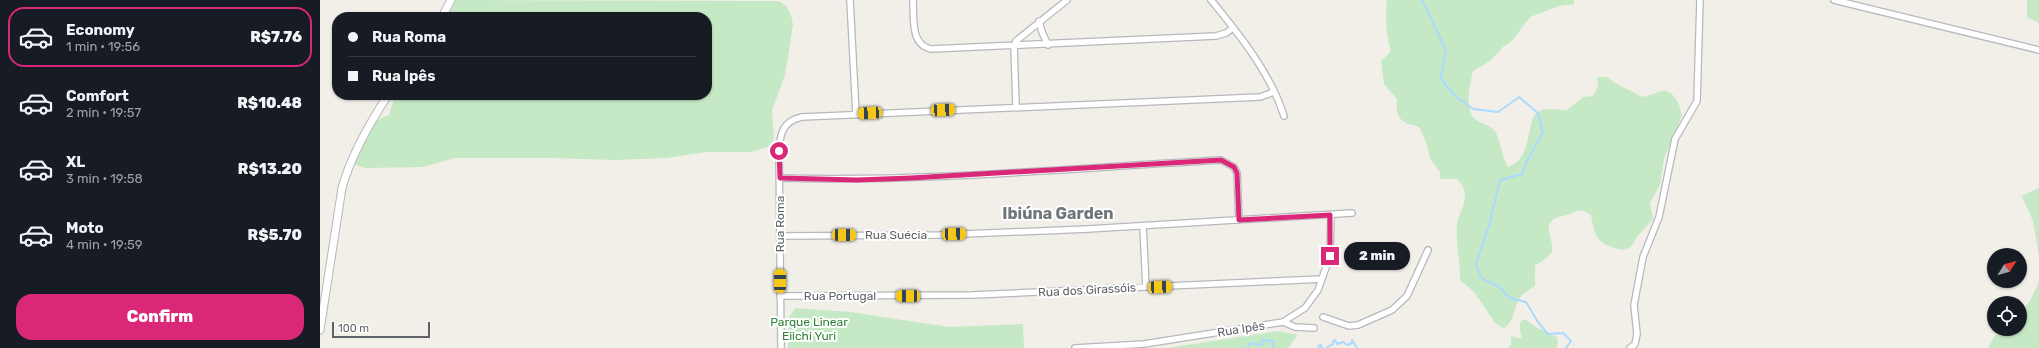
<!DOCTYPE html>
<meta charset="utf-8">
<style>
:root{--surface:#171b24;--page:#242831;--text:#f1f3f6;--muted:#9ea1a6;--line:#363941;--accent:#db2777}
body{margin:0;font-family:Rubik,sans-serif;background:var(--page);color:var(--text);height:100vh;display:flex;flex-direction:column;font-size:15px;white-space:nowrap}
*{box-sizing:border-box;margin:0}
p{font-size:13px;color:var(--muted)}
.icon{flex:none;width:22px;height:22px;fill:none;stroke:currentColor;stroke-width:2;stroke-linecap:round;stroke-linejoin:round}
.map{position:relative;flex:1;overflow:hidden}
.panel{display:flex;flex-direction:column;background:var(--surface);width:320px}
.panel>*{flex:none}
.banner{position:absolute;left:12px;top:12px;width:380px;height:88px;border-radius:16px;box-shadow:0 1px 3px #0004;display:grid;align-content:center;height:88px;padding:0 16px;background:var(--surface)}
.needle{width:26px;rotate:53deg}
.fabs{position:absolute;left:1667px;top:248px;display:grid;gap:8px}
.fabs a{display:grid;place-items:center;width:40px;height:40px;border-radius:50%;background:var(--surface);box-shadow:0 1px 3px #0004;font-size:20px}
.scale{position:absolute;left:12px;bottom:10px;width:98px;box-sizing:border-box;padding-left:4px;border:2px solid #5f6368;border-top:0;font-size:11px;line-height:14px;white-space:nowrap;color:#5f6368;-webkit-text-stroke:3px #fff;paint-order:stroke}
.end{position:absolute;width:18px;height:18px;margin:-9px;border:5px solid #db2777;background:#fff;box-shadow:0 0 0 2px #fff}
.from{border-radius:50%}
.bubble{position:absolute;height:28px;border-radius:14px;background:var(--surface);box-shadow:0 1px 3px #0004;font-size:13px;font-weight:800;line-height:28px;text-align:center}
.car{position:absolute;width:12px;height:24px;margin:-12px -6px;border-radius:5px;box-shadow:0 0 3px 1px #0007;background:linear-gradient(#f5c518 24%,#345 0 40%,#f5c518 0 76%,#345 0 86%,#f5c518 0)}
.banner b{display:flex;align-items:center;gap:14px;height:38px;font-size:15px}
.banner b+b{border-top:1px solid var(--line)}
.banner i{width:10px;height:10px;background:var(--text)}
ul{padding:7px 0 0;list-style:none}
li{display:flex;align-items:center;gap:12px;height:60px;margin:0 8px 6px;padding:0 8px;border:2px solid transparent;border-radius:16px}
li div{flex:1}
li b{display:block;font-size:15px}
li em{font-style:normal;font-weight:800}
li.current{border-color:var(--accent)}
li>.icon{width:36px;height:36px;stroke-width:1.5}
.action{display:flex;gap:8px;margin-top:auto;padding:8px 16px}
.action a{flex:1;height:46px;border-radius:16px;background:var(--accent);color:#fff;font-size:16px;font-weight:800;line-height:46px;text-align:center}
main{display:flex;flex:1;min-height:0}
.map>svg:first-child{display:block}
.green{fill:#c5e8c5}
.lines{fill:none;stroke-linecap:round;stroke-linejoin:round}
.stream{stroke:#aadaff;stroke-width:2}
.minor-casing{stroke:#b5b8bc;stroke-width:8}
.tertiary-casing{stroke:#b5b8bc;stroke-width:9}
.minor{stroke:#fff;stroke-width:5.5}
.tertiary{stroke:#fff;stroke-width:7}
.route{stroke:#db2777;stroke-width:5}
.labels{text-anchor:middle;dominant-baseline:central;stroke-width:4;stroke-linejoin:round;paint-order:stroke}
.street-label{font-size:12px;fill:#5f6368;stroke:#fff}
.park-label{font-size:12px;fill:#348238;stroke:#fff}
.district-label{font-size:16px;font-weight:bold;fill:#70757a;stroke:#fff}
</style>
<main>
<section class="panel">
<ul>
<li class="current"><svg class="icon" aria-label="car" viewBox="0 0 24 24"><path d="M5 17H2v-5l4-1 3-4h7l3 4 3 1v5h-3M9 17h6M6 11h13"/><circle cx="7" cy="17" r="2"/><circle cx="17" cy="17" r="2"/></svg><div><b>Economy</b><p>1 min · 19:56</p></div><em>R$7.76</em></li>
<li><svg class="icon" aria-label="car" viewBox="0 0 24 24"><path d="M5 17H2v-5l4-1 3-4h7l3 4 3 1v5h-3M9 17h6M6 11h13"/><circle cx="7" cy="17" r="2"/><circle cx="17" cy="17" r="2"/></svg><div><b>Comfort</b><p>2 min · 19:57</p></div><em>R$10.48</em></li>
<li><svg class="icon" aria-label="car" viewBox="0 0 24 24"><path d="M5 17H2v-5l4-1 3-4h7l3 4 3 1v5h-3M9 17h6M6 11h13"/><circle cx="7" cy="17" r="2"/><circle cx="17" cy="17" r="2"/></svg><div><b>XL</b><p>3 min · 19:58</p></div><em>R$13.20</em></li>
<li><svg class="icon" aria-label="car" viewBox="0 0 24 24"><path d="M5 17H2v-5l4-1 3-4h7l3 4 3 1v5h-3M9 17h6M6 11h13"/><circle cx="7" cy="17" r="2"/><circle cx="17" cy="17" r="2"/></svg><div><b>Moto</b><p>4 min · 19:59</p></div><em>R$5.70</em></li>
</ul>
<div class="action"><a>Confirm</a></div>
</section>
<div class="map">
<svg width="1719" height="348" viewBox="0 0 1719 348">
<rect width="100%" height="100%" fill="#f1efe8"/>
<path class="green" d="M 129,0 L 459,1 L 466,6 L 471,15 L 473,25 L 465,75 L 452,110 L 454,138 L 452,144 L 447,147 L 431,152 L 387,152 L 346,158 L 294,160 L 233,158 L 135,158 L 103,167 L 45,168 L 34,164 C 42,146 48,120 69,115 L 75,95 L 387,95 L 387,17 L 120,17 Z
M 1067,0 L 1254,0 L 1254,4 L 1239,6 L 1210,17 L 1192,41 L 1184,46 L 1170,61 L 1153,71 C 1150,85 1144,108 1155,119 C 1160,124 1169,124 1174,130 C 1181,139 1181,156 1188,167 C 1211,159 1205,134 1215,114 L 1224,109 L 1247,110 L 1263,97 L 1273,96 L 1278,87 L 1277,77 L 1287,77 C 1297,86 1311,90 1322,97 C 1329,96 1334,93 1341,91 C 1354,88 1360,106 1362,115 L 1344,159 L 1340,185 L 1330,203 L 1333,219 L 1317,237 L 1311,247 L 1302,250 C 1278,244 1275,239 1271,215 C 1264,210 1260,209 1252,213 C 1246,216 1239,216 1234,219 C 1222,227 1235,242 1232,251 C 1229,258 1221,262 1215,265 L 1215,286 C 1209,290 1204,292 1200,298 C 1193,307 1195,323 1183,328 L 1176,324 L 1154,292 L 1140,280 C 1141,262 1135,244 1137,225 C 1138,215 1145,206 1145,195 C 1145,188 1142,184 1137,179 L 1120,179 L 1120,172 L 1110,159 L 1107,145 L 1100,128 C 1096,125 1093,125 1088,124 C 1076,119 1076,110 1077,99 L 1064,84 L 1061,61 L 1071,51 C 1066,36 1065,15 1067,0 Z
M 1707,0 L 1719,0 L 1719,23 L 1707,17 Z
M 1719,188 L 1719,256 L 1713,221 L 1702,196 Z
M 1719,282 L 1719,348 L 1668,348 L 1674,337 L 1684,329 L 1700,329 L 1700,313 L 1710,301 Z
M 475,308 L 530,312 L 629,327 L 703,324 L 704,348 L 468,348 L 469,318 Z
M 1205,319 L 1217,328 L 1237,337 L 1238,342 L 1236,348 L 1188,348 L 1191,345 L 1191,336 L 1202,339 C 1201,332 1196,323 1205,319 Z
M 958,331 L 978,335 L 968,348 L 847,348 Z"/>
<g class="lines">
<path class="stream" d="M 1102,0 L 1126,50 L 1121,79 L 1134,95 L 1153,109 L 1178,112 L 1199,97 L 1218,113 L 1223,132 L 1207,161 L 1202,174 L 1180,180 L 1169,226 L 1156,264 L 1162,279 L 1178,286 L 1190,298 L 1206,302 L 1218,322 L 1228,334 L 1243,333 L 1251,341 L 1246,348
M 927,348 L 931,343 L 941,345 L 943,340 L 953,341 L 952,344 L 954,348
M 998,348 L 1000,344 L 1002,348
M 1006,348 L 1013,344 L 1013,341 L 1015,340 L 1017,344 L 1023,342 L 1027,345 L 1032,343 L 1032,340 L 1037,348"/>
<defs>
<path id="minor" d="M 530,0 L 536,114
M 593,0 C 594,17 590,45 611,49 L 896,36 L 906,33 L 913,28
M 891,0 C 919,34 951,74 964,116
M 1514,0 L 1719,50
M 719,21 L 722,32 L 728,45
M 696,106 L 694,46 L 696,41 L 747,0
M 460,178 C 607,182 754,168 901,160 L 914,167 L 917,173 L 919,220
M 823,226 L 826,287
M 460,236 L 619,235 L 768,229 L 1032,213
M 460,296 L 652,295 L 1002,279
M 1003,317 L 1029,326 L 1038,325 L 1072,310 L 1087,296 L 1108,250
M 963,322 L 975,327 L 994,328
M 461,348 L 459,151 C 460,133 463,121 482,117 L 940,97 L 954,92
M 755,348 L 824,344 L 963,322 L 985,308 L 998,290 L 1010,256 L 1011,215
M 1310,348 L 1315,344 L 1317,334 L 1314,305 L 1323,257 L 1339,217 L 1355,139 L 1377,101 L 1380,0"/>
<path id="tertiary" d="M 122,17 L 131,0
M 0,330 L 22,188 C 31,155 49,124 68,95"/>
</defs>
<use href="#minor" class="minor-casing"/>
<use href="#tertiary" class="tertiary-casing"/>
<use href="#minor" class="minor"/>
<use href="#tertiary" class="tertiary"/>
</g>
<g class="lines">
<path class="route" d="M 459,151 L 460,178 L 537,180 L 591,178 L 901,160 L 914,167 L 917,173 L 919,220 L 1010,215 L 1010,256"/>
</g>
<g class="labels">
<g class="street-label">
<text transform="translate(460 224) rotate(-90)">Rua Roma</text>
<text x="576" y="235">Rua Suécia</text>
<text transform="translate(767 290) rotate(-3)">Rua dos Girassóis</text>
<text x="520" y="296">Rua Portugal</text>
<text transform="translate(921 329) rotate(-9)">Rua Ipês</text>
</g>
<g class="park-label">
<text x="489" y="322">Parque Linear<tspan x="489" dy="14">Eiichi Yuri</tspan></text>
</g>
<g class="district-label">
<text x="738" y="213">Ibiúna Garden</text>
</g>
</g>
</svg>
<div class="fabs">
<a><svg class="needle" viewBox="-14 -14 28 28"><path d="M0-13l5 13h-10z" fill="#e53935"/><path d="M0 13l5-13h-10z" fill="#9ea1a6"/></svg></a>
<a><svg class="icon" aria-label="locate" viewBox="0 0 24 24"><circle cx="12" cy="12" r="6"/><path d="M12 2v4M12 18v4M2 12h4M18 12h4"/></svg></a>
</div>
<div class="scale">100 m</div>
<i class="end from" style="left:459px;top:151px"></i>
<i class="end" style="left:1010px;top:256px"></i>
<div class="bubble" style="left:1024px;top:242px;width:66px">2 min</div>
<i class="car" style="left:623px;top:110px;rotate:87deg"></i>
<i class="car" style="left:550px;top:113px;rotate:267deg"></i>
<i class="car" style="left:634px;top:234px;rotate:88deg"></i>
<i class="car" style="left:524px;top:235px;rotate:90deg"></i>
<i class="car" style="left:460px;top:281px;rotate:0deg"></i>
<i class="car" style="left:840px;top:287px;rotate:88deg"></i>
<i class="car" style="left:588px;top:296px;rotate:270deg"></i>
<div class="banner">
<b><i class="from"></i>Rua Roma</b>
<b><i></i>Rua Ipês</b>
</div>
</div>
</main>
